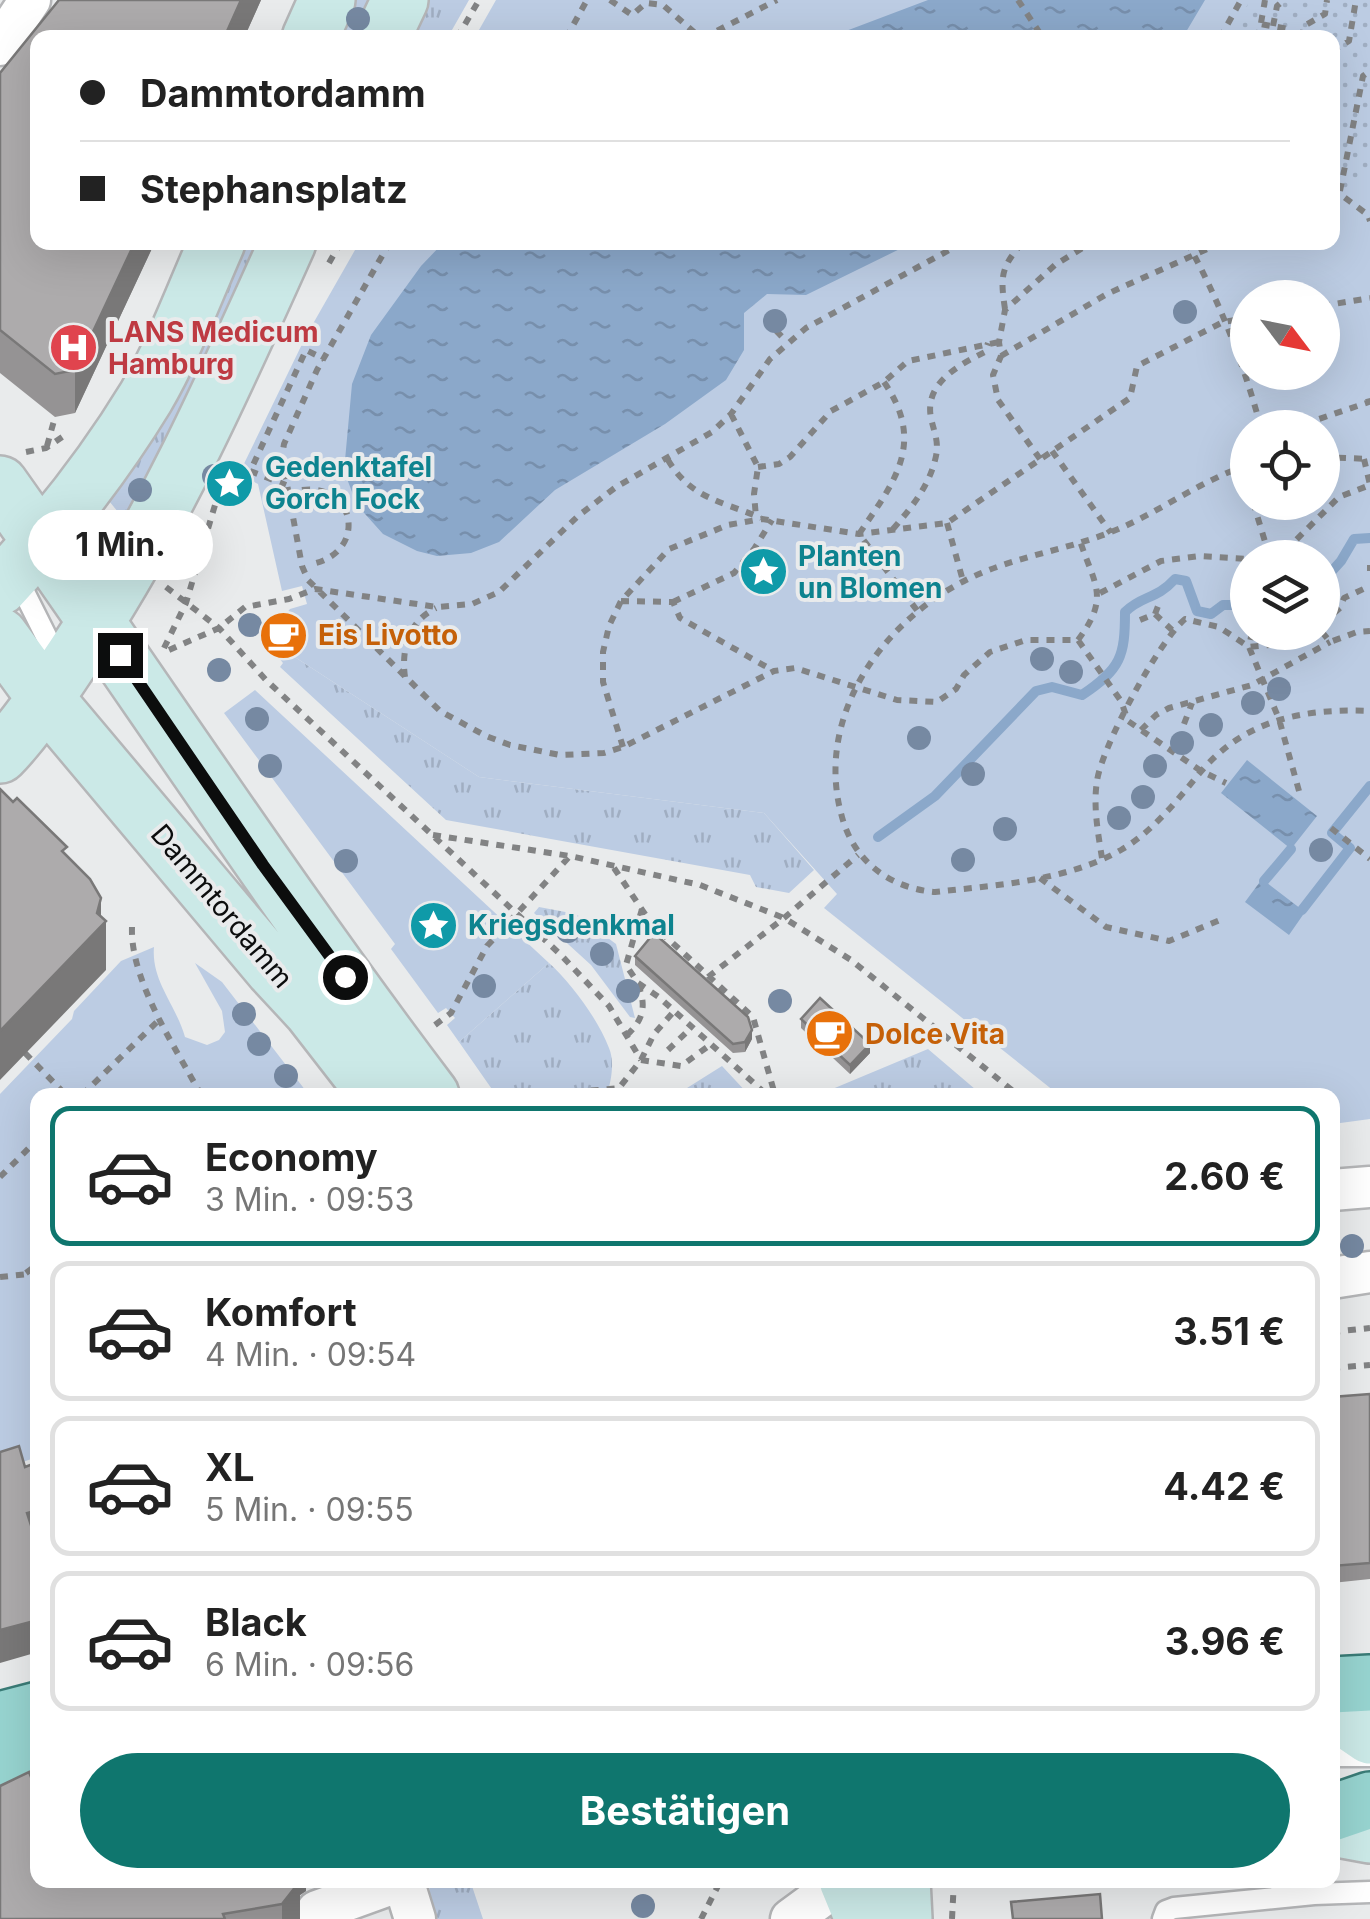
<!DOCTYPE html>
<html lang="de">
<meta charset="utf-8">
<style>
:root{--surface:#fff;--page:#f2f2f2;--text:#222;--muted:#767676;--line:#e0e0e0;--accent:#0f766e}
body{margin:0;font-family:Inter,sans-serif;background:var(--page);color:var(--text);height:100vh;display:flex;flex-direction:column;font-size:38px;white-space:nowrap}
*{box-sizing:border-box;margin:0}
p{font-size:32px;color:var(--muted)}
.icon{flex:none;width:55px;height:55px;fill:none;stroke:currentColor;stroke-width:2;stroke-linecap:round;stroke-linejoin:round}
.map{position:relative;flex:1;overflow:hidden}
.details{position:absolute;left:30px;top:1088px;width:1310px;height:800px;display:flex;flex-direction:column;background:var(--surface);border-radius:20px;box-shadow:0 10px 40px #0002}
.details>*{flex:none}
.top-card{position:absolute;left:30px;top:30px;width:1310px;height:220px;border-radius:20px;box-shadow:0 10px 40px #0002;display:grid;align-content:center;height:220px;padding:0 50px;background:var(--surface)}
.needle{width:65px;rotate:122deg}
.controls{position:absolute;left:1230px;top:280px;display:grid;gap:20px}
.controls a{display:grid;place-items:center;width:110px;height:110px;border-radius:50%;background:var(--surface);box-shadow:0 10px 40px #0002;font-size:50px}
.end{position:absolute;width:45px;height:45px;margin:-22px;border:12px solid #0c0d0d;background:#fff;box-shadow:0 0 0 5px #fff}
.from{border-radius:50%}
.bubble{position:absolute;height:70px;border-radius:35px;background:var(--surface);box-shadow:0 10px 40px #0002;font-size:32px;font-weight:700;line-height:70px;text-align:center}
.top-card b{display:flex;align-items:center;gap:35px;height:95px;font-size:38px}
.top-card b+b{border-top:2px solid var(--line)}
.top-card i{width:25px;height:25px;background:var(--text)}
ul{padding:18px 0 0;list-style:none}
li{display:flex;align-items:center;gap:30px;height:140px;margin:0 20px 15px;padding:0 30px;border:5px solid var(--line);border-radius:20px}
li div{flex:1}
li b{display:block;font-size:38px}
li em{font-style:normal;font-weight:700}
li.selected{border-color:var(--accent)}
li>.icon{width:90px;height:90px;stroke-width:1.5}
.action{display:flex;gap:20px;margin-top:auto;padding:20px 50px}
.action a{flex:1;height:115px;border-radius:60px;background:var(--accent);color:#fff;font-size:40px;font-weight:700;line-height:115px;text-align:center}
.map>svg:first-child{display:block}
.grass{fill:url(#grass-tufts)}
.park{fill:#bccce3;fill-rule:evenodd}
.garden{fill:url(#garden-dots)}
.water{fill:url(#water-ripples)}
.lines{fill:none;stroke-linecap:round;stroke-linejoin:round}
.stream{stroke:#8ba8ca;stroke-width:10}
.lane-casing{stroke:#b5b6b8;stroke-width:25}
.street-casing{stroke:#b5b6b8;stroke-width:45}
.secondary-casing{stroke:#b5b6b8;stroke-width:60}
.primary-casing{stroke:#3a7c77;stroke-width:60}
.path{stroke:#828384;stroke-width:6;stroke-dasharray:8 8;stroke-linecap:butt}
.lane{stroke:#fff;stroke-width:20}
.street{stroke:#fff;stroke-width:40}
.secondary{stroke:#cbe9e7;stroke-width:55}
.primary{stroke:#97d4d0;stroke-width:55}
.tree{fill:#7689a2}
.wall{fill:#959394}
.shaded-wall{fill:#797878}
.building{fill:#adabac;stroke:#797878;stroke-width:2.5}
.route{stroke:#0c0d0d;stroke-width:12}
.labels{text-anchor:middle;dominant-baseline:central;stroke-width:8;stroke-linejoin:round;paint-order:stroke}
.health-label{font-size:28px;font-weight:bold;fill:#be3a42;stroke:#e9ebec;text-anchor:start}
.culture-label{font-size:28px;font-weight:bold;fill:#0d838f;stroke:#e9ebec;text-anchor:start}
.food-label{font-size:28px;font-weight:bold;fill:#c56008;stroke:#e9ebec;text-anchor:start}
.street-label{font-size:28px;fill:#0c0d0d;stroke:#e9ebec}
</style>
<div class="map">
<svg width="1370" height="1919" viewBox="0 0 1370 1919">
<defs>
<pattern id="grass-tufts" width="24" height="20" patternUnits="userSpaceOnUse" patternTransform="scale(2.5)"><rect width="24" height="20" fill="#bccce3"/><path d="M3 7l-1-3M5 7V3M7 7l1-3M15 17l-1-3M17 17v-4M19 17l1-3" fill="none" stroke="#a0aec2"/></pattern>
<pattern id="garden-dots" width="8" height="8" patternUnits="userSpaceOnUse" patternTransform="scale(2.5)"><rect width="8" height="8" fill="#bccce3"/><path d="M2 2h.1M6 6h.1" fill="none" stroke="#a0aec2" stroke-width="1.8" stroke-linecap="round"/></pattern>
<pattern id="water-ripples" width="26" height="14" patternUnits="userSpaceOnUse" patternTransform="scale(2.5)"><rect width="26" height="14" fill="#8ba8ca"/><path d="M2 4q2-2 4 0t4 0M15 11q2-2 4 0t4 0" fill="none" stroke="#778fac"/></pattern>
</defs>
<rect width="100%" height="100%" fill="#e9ebec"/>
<path class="grass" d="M 351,0 L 378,0 L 361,37 L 334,38 Z
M 428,0 L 469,0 L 448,37 L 411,38 Z
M 243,243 L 270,243 L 132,529 L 109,501 L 143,452 Z
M 91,527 L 118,555 L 104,573 L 81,546 L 81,540 Z
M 268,636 L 284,650 L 479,777 L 764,813 L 814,870 L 789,893 L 756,887 L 750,875 L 446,820 L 280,667 L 283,663 L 262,637 Z
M 539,907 L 576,914 L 616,944 L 635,1018 L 630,1017 L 591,965 L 534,913 Z
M 549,963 C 571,983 598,1019 609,1048 C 615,1062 611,1081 607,1095 L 496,1095 L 459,1042 Z
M 928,1049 L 982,1095 L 818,1095 Z
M 722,1066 L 749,1095 L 691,1095 L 687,1088 Z
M 428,1880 L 470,1880 L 483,1919 L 434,1919 Z"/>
<path class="park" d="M 496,0 L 1370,0 L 1370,1119 L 1333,1124 L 1332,1095 L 1059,1095 L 824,908 L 837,894 L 764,813 L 479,777 L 284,650 L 268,636 L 290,609 L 307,604 L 302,586 L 282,591 L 258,484 L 239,474 L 306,336 L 359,243 L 1332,242 L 1332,38 L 475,37 ZM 1248,298 L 1322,298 L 1322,372 L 1248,372 ZM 1248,428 L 1322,428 L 1322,502 L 1248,502 ZM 1248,558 L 1322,558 L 1322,632 L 1248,632 Z
M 255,690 L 549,963 L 459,1042 L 447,1025 L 455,1018 L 446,1008 L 438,1013 L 391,949 L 395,944 L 224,713 Z
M 154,947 C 151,981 176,1005 185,1037 L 207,1045 L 219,1040 L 225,1032 L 222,1011 L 195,963 L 222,982 L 309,1095 L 38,1095 L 37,1457 L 0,1470 L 0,1094 L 72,1019 L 74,1011 L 121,961 Z"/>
<path class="garden" d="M 1250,0 L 1370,0 L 1370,176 L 1333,212 L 1332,38 L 1231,37 Z"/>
<path class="water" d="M 928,0 L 1205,0 L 1183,37 L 830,37 Z
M 443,243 L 443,242 L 912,243 L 806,295 L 767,294 L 744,313 L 744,350 L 726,380 L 665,424 L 555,490 L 499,542 L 471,553 L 437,556 L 417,551 L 383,534 L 357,505 L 344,471 L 352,384 L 371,335 L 421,266 Z
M 1247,760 L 1317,816 L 1291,849 L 1221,793 Z
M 1262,879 L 1305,912 L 1289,935 L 1245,902 Z"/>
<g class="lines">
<path class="stream" d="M 1322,582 L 1341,561 L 1354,539 L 1370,538
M 878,837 L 935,796 L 1036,691 L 1052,687 L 1082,695 C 1121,669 1125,656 1125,612 C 1142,595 1156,600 1175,579 L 1186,581 L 1197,611 L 1211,614 L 1223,605 L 1248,605
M 1264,881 L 1291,849
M 1302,910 L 1350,848 L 1332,833 L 1370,786"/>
<defs>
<path id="lane" d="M 15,574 L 60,664
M 1332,1756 L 1370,1756
M 1163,1919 L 1166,1911 L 1174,1908 L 1314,1894 L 1370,1892"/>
<path id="street" d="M 0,45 L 30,0
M 1332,1190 L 1370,1187
M 1332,1278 L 1370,1272
M 317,1911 L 403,1880 L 415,1919
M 791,1919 L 844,1880"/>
<path id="secondary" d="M 310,38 L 327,0
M 382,38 L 400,0
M 0,484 C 144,687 280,896 431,1095
M 0,587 C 55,528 104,466 146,397 C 174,349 194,294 217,242
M 0,636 L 46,699 L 273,969 L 311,1010 L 377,1095
M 0,755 C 28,726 50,691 73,657 C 160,528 224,385 288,242
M 1332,1710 L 1370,1736
M 1332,1828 L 1370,1835
M 847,1880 L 863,1919
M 902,1880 L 904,1919"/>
<path id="primary" d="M 1332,1685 L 1370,1683
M 0,1720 L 38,1710
M 0,1768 L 38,1757
M 1332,1813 L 1370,1800"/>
</defs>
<use href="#lane" class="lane-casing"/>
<use href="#street" class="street-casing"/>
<use href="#secondary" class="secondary-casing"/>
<use href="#primary" class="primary-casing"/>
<path class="path" d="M 610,0 L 632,15 L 646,3 L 663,5 L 701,38
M 1018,0 L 1043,38
M 1261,23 L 1265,0
M 1273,26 L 1277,6 L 1284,0
M 457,38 L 479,0
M 566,38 L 587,0
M 703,38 L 777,0
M 1220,38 L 1241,0
M 1258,38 L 1260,24 L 1289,29 L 1287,38
M 1302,38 L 1304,26 L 1325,14 L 1327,0
M 1332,51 L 1349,41 L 1356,0
M 1332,188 L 1368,215 L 1370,221
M 1340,191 L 1363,76 L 1370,71
M 390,242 L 317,370 L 284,444 L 282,457 L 302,566 L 308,580 L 440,711 L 486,736 L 510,745 L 560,755 L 604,753 L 623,747 L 774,671 L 795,668 L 897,700 L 937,702 L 956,689 L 964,675 L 990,652 L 1026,640 L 1078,640 L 1121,701 L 1128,721 L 1201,771 L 1226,783
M 1187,242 C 1219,300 1244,364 1261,428
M 329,263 L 341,242
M 1322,306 L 1370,298
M 1005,309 C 1000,276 1001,267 1023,242
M 765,319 L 787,342
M 1001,356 L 1107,294 L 1223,242
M 884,382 C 926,443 895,481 859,534 L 919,613
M 731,414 L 758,467 L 754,494 L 756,517
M 1309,428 L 1310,422 L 1369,402 L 1367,395 L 1370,394
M 47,446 L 55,417
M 1052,451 L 1111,533
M 26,452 L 46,448 L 68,433
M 1322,457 L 1370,459
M 1040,459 L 998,400 L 993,375 L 1001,356 L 999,342 L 1005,310 L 1055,265 L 1092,242
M 1364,459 L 1370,485
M 668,460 C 691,499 722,501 761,518
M 1248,465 C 1199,481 1157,514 1111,532 C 1063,551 1012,557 966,580 C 880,623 814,719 842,817 C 854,861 889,888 935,892 C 998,885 1066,881 1121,850 C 1152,832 1176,802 1198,775 C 1243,720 1302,708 1370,711
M 758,467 L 779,464 L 790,457 L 831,411 L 884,382 L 908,361 L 999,342
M 1242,467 L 1248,486
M 250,471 L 286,485
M 221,487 L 230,491 L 240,488 L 247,478 L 306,350 L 324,359
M 302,490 C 355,483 367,549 316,563
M 1253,502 L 1270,558
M 947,523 L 963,581
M 893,529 C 912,507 930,485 936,456 C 939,441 934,432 931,418 C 924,383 959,365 985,352 L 988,343
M 1271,558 L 1288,548 L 1339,497 L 1370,485
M 1370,565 L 1370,571
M 166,587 L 219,628 L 266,680 L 561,955 L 609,1006 L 641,1060
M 1100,593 L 1161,561 L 1200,556 L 1248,559
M 621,601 L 673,602 L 680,618 L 772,670
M 673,602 L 734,573 L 754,549 L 772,520
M 1155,614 L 1172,630
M 1140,620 L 1155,614 L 1160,601
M 1322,624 L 1340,608 L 1344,598 L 1370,586
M 1252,632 L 1249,647 L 1279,719 L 1299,791
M 1322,632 L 1330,642 L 1357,632 L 1370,631
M 1078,640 C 1110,597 1095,586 1080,541
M 164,648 L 186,603 L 215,505
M 169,650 L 219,628 L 245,607 L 289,599 L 315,589 L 437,607 L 472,604 L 499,592 L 578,516 L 616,487 L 712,432 L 731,414 L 770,359 L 806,328 L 964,242
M 405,677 C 401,649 409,621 436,608
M 1184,724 L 1192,703
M 1141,730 L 1156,715 L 1169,708 L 1252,685 L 1330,642
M 623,747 L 603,682 L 603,652 L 609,626 L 621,601 L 669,549 L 728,525 L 762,519 L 859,534 L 947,523 L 1130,398 L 1137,366 L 1223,322 L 1248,318
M 1331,828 L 1370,859
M 433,835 L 570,856 L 700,885 L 784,918 L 851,960 L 1018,1095
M 1102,858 C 1098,833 1093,806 1097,781 C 1102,746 1159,641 1185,619 L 1219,627 L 1249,647 L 1281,644 L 1306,632
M 614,868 L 651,923 L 753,1017 L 775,1095
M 1040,878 L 1106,927 L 1169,941 L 1225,918
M 642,909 L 626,965 L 638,983 L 660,998 L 767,1095
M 132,927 C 130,981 176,1048 201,1095
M 708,977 L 784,918 L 858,855
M 435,1025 L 451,1013 L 487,946 L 569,857
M 627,1035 C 643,1020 647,1006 638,985
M 668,1050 L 691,1028
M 25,1053 L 66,1095
M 641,1060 L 681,1066 L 710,1045
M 82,1095 L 160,1019
M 543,1095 L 619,1088 L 641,1060 L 654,1034 L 676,1009
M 0,1177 L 38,1139
M 26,1273 L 38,1264
M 0,1277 L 38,1273
M 1332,1332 L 1370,1328
M 1332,1368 L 1370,1365
M 974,1885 L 975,1880
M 701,1919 L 721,1880
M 952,1919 L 954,1880"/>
<use href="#lane" class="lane"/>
<use href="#street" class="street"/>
<use href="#secondary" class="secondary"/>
<use href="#primary" class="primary"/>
</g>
<g class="tree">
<circle cx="358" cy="19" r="12"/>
<circle cx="1185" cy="312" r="12"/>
<circle cx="775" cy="321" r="12"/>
<circle cx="214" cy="476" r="12"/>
<circle cx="140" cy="490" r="12"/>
<circle cx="250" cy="625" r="12"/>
<circle cx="1042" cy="659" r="12"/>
<circle cx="219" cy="670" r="12"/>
<circle cx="1071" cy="672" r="12"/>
<circle cx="1279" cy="689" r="12"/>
<circle cx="1253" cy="703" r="12"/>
<circle cx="257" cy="719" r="12"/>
<circle cx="1211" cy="725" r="12"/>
<circle cx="919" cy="738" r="12"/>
<circle cx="1182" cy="743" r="12"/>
<circle cx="270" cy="766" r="12"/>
<circle cx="1155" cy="766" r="12"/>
<circle cx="973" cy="774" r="12"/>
<circle cx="1143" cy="797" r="12"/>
<circle cx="1119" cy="818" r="12"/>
<circle cx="1005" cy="829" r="12"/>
<circle cx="1321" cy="850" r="12"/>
<circle cx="963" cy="860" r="12"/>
<circle cx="346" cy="861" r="12"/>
<circle cx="568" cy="931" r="12"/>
<circle cx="602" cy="954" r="12"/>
<circle cx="484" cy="986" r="12"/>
<circle cx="628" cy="991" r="12"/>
<circle cx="780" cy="1001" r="12"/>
<circle cx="244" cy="1014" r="12"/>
<circle cx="259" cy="1044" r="12"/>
<circle cx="286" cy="1076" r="12"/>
<circle cx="1352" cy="1246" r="12"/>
<circle cx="643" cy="1906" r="12"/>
</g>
<path class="wall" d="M 59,0 L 261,0 L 244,38 L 38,38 L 38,242 L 155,242 L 75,413 L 55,417 L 0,373 L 0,73 Z
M 635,956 L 752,1039 L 745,1052 L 733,1053 L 635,965 Z
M 801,1019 L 870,1053 L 850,1074 L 801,1028 Z
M 1370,1394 L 1370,1579 L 1332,1583 L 1332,1397 Z
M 38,1880 L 306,1891 L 300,1895 L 300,1919 L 0,1919 Z"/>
<path class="shaded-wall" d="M 241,0 L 261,0 L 244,38 L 224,38 Z
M 135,242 L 155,242 L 75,413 L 75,370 Z
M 101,898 L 101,926 L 106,921 L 106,970 L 0,1080 L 0,1031 L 97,913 Z
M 752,1030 L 752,1039 L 745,1052 L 745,1042 Z
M 870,1044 L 870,1053 L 850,1074 L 850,1065 Z
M 38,1489 L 38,1542 L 27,1545 L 27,1513 L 34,1490 Z
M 38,1620 L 38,1652 L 0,1663 L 0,1630 Z
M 294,1880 L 306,1880 L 306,1891 L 300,1895 L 300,1919 L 282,1919 L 282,1904 Z"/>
<path class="building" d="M 59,0 L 241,0 L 224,38 L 38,38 L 38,242 L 135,242 L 75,370 L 55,374 L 0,330 L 0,73 Z
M 0,789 L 13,802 L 17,798 L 67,847 L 62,851 L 90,879 L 101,898 L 97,913 L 106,921 L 0,1031 Z
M 654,933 L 748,1017 L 752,1030 L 745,1042 L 733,1044 L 635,956 Z
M 820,998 L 870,1044 L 850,1065 L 801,1019 Z
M 1370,1394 L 1370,1563 L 1332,1566 L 1332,1397 Z
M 19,1446 L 25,1467 L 38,1462 L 38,1489 L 34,1490 L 38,1502 L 38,1510 L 27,1513 L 38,1547 L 38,1620 L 0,1630 L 0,1452 Z
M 29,1772 L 33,1782 L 38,1780 L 38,1880 L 300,1881 L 282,1904 L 223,1914 L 225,1919 L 0,1919 L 0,1786 Z
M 1100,1894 L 1102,1919 L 1013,1919 L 1011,1902 Z"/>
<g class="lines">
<path class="route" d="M 120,655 L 263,865 L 345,977"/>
</g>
<defs>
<symbol id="hospital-disc" viewBox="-11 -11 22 22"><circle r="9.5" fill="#e0444e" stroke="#e9ebec"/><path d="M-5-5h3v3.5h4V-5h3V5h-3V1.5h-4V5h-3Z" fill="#fff"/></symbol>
<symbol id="sight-disc" viewBox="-11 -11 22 22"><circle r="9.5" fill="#0f9aa8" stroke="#e9ebec"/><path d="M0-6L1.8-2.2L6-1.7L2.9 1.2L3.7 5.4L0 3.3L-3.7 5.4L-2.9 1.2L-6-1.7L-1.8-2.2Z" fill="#fff"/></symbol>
<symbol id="cafe-disc" viewBox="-11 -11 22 22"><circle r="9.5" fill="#e8710a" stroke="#e9ebec"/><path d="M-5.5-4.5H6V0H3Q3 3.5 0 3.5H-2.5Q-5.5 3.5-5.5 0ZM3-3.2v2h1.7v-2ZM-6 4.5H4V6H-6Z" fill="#fff"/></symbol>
</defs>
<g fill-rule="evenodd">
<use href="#hospital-disc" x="46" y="320" width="55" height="55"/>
<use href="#sight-disc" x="202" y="456" width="55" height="55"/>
<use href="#sight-disc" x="736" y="544" width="55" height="55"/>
<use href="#cafe-disc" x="256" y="608" width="55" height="55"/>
<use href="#sight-disc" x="406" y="898" width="55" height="55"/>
<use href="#cafe-disc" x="802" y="1006" width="55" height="55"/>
</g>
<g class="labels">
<g class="health-label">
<text x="108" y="332">LANS Medicum<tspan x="108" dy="32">Hamburg</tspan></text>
</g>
<g class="culture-label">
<text x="265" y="467">Gedenktafel<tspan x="265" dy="32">Gorch Fock</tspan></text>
<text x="798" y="556">Planten<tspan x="798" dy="32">un Blomen</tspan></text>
<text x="468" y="925">Kriegsdenkmal</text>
</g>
<g class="food-label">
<text x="318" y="635">Eis Livotto</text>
<text x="865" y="1034">Dolce Vita</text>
</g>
<g class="street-label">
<text transform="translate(222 906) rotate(50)">Dammtordamm</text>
</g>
</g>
</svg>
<div class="controls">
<a><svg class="needle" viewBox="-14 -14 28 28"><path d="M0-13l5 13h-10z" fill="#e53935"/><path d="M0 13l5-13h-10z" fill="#767676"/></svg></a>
<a><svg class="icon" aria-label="locate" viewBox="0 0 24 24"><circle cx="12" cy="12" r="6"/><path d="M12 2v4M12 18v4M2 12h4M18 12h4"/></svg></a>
<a><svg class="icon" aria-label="layers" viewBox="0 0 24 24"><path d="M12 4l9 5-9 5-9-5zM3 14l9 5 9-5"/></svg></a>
</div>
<i class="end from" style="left:345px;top:977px"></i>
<i class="end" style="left:120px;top:655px"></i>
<div class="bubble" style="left:28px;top:510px;width:185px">1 Min.</div>
<div class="top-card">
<b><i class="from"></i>Dammtordamm</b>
<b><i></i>Stephansplatz</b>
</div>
<section class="details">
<ul>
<li class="selected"><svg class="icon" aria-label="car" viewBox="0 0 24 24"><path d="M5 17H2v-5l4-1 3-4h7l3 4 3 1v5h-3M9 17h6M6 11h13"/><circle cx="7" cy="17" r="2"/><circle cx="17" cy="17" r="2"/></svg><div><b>Economy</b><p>3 Min. · 09:53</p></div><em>2.60 €</em></li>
<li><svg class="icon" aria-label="car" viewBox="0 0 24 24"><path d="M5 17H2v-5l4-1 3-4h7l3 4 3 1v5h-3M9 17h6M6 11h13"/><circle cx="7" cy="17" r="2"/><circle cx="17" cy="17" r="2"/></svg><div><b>Komfort</b><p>4 Min. · 09:54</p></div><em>3.51 €</em></li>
<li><svg class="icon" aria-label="car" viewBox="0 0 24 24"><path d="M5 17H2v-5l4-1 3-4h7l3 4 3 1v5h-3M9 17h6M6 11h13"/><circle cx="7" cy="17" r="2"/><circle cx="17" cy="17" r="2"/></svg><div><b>XL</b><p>5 Min. · 09:55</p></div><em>4.42 €</em></li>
<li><svg class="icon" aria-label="car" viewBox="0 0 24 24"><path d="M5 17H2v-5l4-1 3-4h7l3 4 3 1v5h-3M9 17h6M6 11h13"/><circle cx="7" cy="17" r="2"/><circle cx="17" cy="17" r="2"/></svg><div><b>Black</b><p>6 Min. · 09:56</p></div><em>3.96 €</em></li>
</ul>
<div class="action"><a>Bestätigen</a></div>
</section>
</div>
